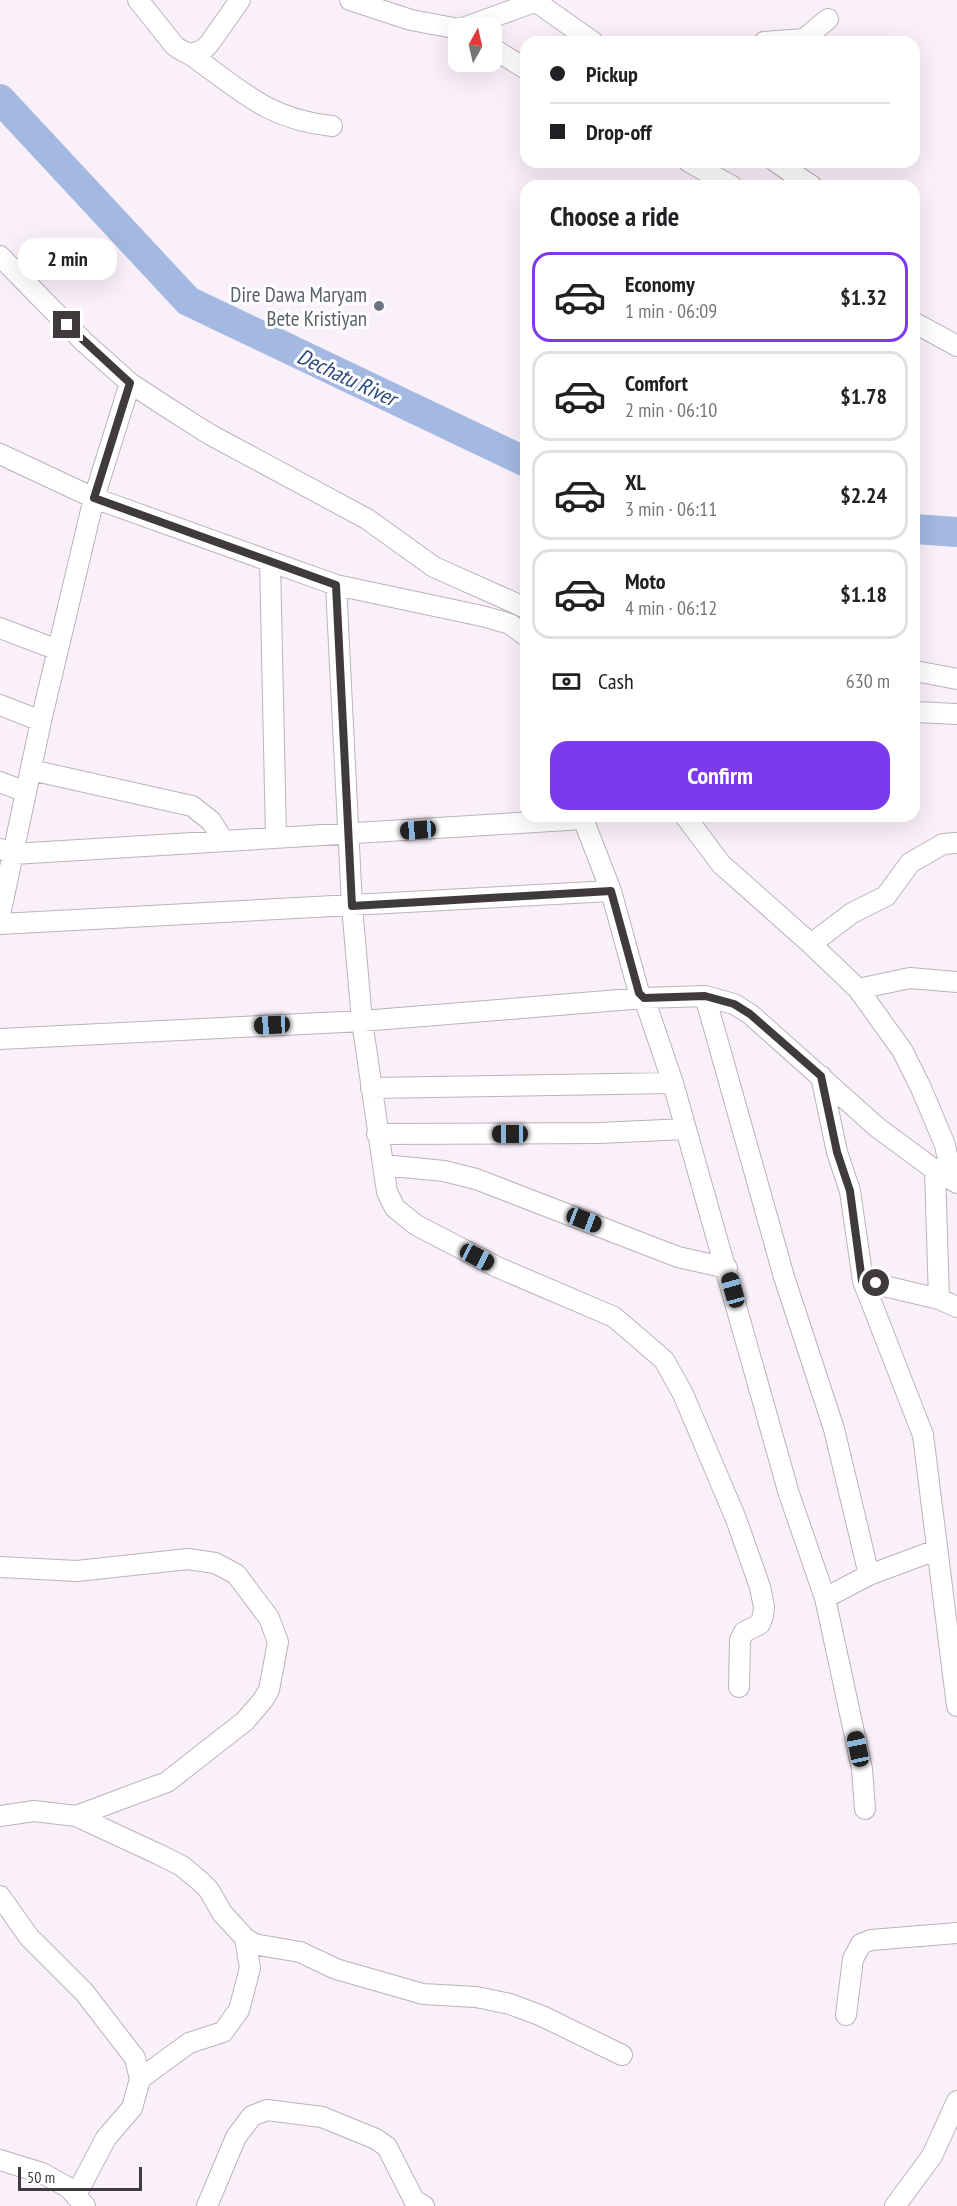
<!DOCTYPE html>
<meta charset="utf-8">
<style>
:root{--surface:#fff;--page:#f2f2f2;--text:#202124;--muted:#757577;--line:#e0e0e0;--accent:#7c3aed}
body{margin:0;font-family:"PT Sans Narrow",sans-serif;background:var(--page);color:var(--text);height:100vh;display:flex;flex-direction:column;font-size:22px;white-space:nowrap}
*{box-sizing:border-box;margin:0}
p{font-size:20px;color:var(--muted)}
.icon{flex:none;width:33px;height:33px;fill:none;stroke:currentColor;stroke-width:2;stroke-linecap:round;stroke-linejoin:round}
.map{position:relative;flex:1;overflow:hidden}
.side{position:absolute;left:520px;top:180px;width:400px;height:642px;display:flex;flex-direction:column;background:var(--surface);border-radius:18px;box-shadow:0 6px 24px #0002}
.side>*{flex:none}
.banner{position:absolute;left:520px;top:36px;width:400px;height:132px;border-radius:18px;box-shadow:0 6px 24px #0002;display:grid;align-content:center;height:132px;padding:0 30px;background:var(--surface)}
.needle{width:39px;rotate:8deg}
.fabs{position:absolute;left:448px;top:18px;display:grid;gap:12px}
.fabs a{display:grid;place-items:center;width:54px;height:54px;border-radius:12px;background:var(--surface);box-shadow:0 6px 24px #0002;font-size:30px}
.scale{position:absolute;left:18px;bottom:15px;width:124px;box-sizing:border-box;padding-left:6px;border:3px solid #3e3a3e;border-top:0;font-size:16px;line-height:21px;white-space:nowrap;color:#3e3a3e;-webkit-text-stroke:4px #fff;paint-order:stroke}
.end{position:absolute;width:27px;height:27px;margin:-14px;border:8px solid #3e3a3e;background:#fff;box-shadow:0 0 0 3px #fff}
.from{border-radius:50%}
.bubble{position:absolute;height:42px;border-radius:18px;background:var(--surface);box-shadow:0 6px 24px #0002;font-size:20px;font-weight:700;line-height:42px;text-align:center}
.car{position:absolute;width:18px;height:36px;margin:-18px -9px;border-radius:8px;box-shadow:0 0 4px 2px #0007;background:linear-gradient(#222 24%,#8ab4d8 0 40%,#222 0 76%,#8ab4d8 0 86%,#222 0)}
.banner b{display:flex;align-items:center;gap:21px;height:57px;font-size:22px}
.banner b+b{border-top:2px solid var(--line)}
.banner i{width:15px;height:15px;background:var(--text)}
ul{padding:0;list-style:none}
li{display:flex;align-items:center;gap:18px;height:90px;margin:0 12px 9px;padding:0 18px;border:3px solid var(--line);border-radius:18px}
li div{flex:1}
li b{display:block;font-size:22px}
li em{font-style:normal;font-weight:700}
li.selected{border-color:var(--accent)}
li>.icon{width:54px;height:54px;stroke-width:1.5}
h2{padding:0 30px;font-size:27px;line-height:72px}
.pay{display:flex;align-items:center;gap:15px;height:66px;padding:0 30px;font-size:22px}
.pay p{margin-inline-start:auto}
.button{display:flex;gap:12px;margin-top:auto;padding:12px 30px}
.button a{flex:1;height:69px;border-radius:18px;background:var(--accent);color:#fff;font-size:24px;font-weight:700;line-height:69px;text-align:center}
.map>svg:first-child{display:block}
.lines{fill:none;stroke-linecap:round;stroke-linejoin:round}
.river{stroke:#a3b9e1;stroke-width:30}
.street-casing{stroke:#bbb2bb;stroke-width:22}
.street{stroke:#fff;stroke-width:20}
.route{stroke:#3e3a3e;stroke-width:8}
.worship-dot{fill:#6b7280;stroke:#fff;stroke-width:2}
.labels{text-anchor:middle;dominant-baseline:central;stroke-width:6;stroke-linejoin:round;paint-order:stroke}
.worship-label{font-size:21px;fill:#5b616d;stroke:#fff;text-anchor:end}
.water-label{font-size:22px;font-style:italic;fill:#2e487c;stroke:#fff}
</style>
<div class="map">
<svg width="957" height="2206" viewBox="0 0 957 2206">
<rect width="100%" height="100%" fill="#faf0fa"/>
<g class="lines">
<path class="river" d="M 0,99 L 188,301 L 526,462
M 915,529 L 957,532"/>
<defs>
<path id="street" d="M 138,0 L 174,45 C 180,51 187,52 194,57 C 241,91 270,120 332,126
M 350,0 L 411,20 L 459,29
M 535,1 L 593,42
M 463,28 L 540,0
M 764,42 L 804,39 L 828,19
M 492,48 L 526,69
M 191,54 L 203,50 L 209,44 L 240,0
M 689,162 L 732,186
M 776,162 L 812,186
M 0,256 L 84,342 L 130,383 L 165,406 L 209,434 L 367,519 L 434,567 L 526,608
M 915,323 L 957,346
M 0,454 L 94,498 L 336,585 L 482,616 L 510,624 L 526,636
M 270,561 L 276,837
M 336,585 L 352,906 L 362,1021 L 387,1192 L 395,1208 L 416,1225 L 497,1267 L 614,1317 L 664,1360 L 683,1394 L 736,1519 L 760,1587 L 764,1607 L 763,1616 L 760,1624 L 744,1632 L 740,1640 L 739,1687
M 0,628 L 58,650
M 915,671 L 957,679
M 0,705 L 41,721
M 915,712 L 957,714
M 31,770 L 192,806 L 211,821 L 223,840
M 0,782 L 26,792
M 582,816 L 611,891 L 639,993 L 644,998 L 673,1083 L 789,1494 L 825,1598 L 862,1769 L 865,1809
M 685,816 L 721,864 L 811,944 L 858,989 L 902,1050 L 921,1088 L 945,1145 L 952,1180
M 0,849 L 14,854 L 583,819
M 0,915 L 41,721 L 94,498 L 130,383
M 0,924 L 611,891
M 811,944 L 852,913 L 886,896 L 910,863 L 943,844 L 957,843
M 858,989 L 910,978 L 957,982
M 705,996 L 784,1277 L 834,1429 L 869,1575
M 0,1039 L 362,1021 L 644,998 L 705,996 L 734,1004 L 750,1014 L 878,1128 L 935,1170 L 957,1183
M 821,1076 L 837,1152 L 850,1191 L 863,1281 L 923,1435 L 957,1706
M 371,1088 L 673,1083
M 377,1134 L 599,1133 L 686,1129
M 383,1165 L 444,1171 L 476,1179 L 678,1257 L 727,1268
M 935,1170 L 939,1299
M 863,1281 L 939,1299 L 957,1307
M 0,1567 L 77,1571 L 188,1559 L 215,1563 L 236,1574 L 269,1618 L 278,1642 L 269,1690 L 263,1700 L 245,1721 L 167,1782 L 76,1816
M 825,1598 L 869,1575 L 936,1550
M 0,1816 L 34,1811 L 76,1816 L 158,1854 L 182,1866 L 201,1882 L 209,1890 L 222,1913 L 245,1938 L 254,1944 L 300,1952 L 336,1969 L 423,1994 L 476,1997 L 510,2004 L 542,2016 L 622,2055
M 0,1896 L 29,1937 L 84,1992 L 135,2058 L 140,2079 L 132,2108 L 106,2138 L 76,2195
M 846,2015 L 853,1959 L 861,1944 L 871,1940 L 957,1933
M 140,2079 L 189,2043 L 223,2032 L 239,2010 L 250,1968 L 245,1938
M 0,2160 L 42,2173 L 69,2188 L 85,2206
M 207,2206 L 236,2137 L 252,2116 L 267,2110 L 322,2117 L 376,2139 L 387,2147 L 414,2200 L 424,2206
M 895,2206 L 932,2156 L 957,2101"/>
</defs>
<use href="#street" class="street-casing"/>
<use href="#street" class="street"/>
</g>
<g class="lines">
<path class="route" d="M 67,325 L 130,383 L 94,498 L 336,585 L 352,906 L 611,891 L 639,993 L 644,998 L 705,996 L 734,1004 L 750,1014 L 821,1076 L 837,1152 L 850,1191 L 862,1281 L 876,1283"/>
</g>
<circle class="worship-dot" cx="379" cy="306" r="6"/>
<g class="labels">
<g class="worship-label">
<text x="367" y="294">Dire Dawa Maryam<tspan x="367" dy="24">Bete Kristiyan</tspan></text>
</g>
<g class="water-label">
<text transform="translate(347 377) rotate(25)">Dechatu River</text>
</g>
</g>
</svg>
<div class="fabs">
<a><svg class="needle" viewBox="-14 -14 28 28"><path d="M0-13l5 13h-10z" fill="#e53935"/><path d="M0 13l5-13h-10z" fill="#757577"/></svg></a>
</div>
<div class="scale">50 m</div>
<i class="end from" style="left:876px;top:1283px"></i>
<i class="end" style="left:67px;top:325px"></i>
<div class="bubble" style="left:18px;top:238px;width:99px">2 min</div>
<i class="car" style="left:418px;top:830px;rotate:266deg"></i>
<i class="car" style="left:272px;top:1025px;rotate:267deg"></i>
<i class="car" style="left:510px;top:1134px;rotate:270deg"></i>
<i class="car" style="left:584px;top:1220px;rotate:111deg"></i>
<i class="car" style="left:477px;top:1257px;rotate:118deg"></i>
<i class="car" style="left:733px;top:1290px;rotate:344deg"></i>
<i class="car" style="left:858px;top:1749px;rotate:348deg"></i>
<div class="banner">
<b><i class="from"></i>Pickup</b>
<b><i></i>Drop-off</b>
</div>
<section class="side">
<h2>Choose a ride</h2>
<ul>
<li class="selected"><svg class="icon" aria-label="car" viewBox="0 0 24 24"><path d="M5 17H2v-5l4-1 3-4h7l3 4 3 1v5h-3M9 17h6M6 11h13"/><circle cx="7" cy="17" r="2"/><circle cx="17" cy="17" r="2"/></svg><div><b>Economy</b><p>1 min · 06:09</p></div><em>$1.32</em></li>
<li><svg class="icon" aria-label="car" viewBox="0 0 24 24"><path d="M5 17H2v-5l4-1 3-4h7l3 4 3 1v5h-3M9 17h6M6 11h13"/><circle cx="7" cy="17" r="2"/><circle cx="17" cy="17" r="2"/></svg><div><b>Comfort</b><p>2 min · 06:10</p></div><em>$1.78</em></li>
<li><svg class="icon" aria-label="car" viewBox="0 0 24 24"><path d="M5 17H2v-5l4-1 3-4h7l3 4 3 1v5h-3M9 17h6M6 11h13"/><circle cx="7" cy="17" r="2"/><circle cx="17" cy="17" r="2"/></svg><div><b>XL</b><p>3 min · 06:11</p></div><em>$2.24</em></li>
<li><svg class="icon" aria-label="car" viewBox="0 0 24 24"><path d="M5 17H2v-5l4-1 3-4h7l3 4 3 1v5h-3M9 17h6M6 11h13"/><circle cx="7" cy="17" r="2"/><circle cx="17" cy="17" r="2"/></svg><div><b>Moto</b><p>4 min · 06:12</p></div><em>$1.18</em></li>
</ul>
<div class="pay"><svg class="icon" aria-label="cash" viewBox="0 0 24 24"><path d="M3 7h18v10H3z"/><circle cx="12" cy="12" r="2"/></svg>Cash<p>630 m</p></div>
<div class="button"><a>Confirm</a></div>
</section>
</div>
